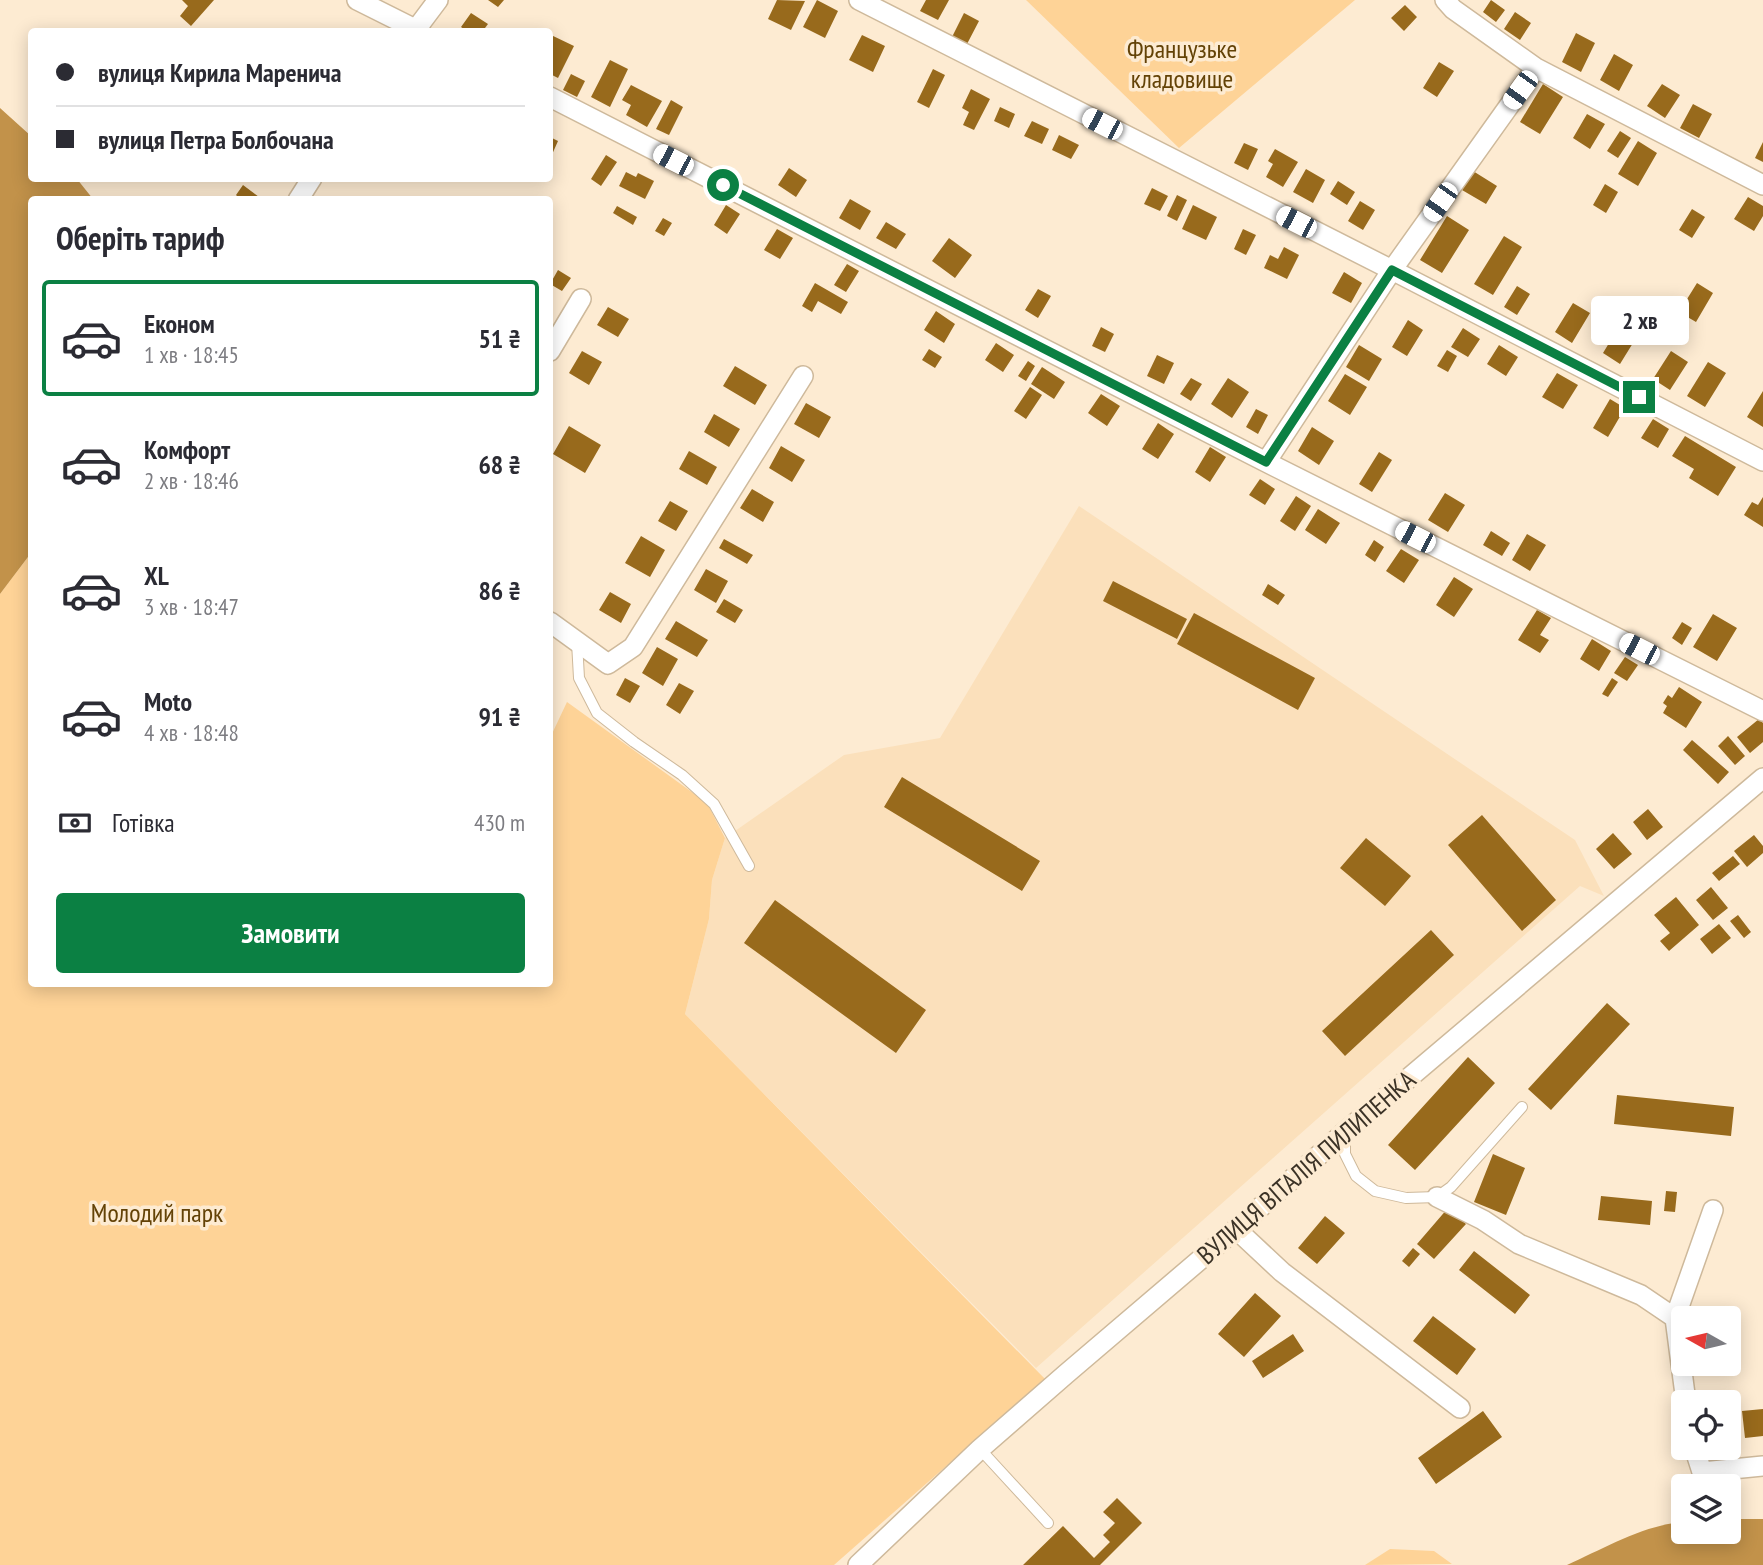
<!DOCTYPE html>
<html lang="uk">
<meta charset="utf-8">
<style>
:root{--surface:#fff;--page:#f7f7f7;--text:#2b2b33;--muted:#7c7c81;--line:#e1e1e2;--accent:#0b8043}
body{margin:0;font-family:"PT Sans Narrow",sans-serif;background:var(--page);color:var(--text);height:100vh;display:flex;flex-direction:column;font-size:26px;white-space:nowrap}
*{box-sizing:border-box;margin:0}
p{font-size:23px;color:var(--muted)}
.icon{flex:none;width:38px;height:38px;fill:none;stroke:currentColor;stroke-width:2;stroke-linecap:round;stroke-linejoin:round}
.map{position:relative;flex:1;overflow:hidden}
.panel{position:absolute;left:28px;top:196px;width:525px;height:791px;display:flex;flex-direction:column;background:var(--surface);border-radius:7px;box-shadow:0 4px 18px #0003}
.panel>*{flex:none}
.banner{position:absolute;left:28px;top:28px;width:525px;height:154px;border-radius:7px;box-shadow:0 4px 18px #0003;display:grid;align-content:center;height:154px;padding:0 28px;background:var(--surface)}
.needle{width:46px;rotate:278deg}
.buttons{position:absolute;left:1671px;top:1306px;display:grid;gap:14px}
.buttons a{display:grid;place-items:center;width:70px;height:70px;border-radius:7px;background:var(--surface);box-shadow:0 4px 18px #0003;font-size:35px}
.end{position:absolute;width:32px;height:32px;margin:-16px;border:9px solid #0b8043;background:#fff;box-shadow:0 0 0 4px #fff}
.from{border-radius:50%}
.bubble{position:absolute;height:49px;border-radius:7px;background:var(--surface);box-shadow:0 4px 18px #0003;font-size:23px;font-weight:700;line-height:49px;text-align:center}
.car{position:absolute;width:21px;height:42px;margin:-21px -10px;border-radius:9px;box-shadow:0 0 5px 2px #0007;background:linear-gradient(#fff 24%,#345 0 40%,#fff 0 76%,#345 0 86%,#fff 0)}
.banner b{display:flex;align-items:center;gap:24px;height:66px;font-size:26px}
.banner b+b{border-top:2px solid var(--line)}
.banner i{width:18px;height:18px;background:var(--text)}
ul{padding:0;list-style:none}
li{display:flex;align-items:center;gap:21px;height:116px;margin:0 14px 10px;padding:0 14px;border:4px solid transparent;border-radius:7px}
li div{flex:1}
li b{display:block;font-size:26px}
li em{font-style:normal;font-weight:700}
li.on{border-color:var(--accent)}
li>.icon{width:63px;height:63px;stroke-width:1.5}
h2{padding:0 28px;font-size:32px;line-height:84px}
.pay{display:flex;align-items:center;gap:18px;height:77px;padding:0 28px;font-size:26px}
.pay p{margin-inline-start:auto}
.primary-button{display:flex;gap:14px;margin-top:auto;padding:14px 28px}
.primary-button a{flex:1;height:80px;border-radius:7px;background:var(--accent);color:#fff;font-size:28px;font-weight:700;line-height:80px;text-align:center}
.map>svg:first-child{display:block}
.built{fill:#fbe0bb}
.green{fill:#fed397}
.water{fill:#c2924a}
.building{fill:#986a1c}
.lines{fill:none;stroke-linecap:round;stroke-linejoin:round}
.lane-casing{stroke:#ceb99b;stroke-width:12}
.street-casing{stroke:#ceb99b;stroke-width:22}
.lane{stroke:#fff;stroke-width:10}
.street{stroke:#fff;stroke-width:19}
.route{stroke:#0b8043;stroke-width:9}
.labels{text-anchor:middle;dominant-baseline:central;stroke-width:7;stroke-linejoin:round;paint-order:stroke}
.park-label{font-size:26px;fill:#634206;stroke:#fdebd2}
.street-label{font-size:26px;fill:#3b3226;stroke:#fdebd2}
</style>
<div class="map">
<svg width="1763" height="1565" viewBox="0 0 1763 1565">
<rect width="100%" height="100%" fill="#fdebd2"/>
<path class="built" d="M 1079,506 L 1575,840 L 1604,896 L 1580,886 L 1036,1368 L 685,1014 L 709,919 L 712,880 L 725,838 L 844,755 L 940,738 Z"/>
<path class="green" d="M 1026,0 L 1355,0 L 1179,148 Z
M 31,553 L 32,984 L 550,984 L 550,738 L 567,702 L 707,803 L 725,838 L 712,880 L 709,919 L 685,1014 L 1045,1379 L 834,1565 L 0,1565 L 0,594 Z
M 1390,1549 L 1434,1551 L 1452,1564 L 1365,1565 Z"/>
<path class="water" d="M 0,108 L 31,136 L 32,178 L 77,179 L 93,199 L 32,200 L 31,553 L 0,594 Z
M 1729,1519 L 1763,1519 L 1763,1565 L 1567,1565 C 1603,1549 1643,1525 1683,1522 L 1684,1531 L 1729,1531 Z"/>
<path class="building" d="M 182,0 L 214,0 L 191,26 L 180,16 L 188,6 Z
M 488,0 L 504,0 L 498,7 Z
M 777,0 L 805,1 L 791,30 L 768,19 Z
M 817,0 L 838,11 L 825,38 L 803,27 Z
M 926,0 L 949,0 L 938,20 L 920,11 Z
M 1491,0 L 1505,10 L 1496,22 L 1483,12 Z
M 1405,5 L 1417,17 L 1404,31 L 1391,18 Z
M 1515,12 L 1531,23 L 1520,40 L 1504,29 Z
M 471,13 L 488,24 L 482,32 L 468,32 L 461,27 Z
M 964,13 L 979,21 L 967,44 L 952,37 Z
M 1576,33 L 1595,43 L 1581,72 L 1562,62 Z
M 551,35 L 574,46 L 558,78 L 550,74 Z
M 862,35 L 885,46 L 873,72 L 849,60 Z
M 1614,54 L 1633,65 L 1619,91 L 1600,80 Z
M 610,60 L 628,69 L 610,107 L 591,97 Z
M 1439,62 L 1454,71 L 1437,97 L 1423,88 Z
M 933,69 L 945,75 L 929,108 L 917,102 Z
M 571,74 L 585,81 L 577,97 L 563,90 Z
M 1543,84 L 1563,97 L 1540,134 L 1520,122 Z
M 1662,84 L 1680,95 L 1665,118 L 1647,106 Z
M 631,85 L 662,101 L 647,127 L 626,115 L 631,105 L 622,100 Z
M 971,89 L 990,99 L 974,130 L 963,125 L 969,112 L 962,108 Z
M 671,100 L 683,107 L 669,135 L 656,129 Z
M 1693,104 L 1712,114 L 1699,138 L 1680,128 Z
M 1000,107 L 1015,114 L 1009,128 L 994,121 Z
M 1587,114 L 1605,124 L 1590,149 L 1573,138 Z
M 1032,121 L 1049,129 L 1042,144 L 1024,136 Z
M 1620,131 L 1631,138 L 1618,158 L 1607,151 Z
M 1059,135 L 1079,145 L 1071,159 L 1052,150 Z
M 550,137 L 558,141 L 550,159 Z
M 1638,141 L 1657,153 L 1638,186 L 1618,174 Z
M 1763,142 L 1763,162 L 1755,158 Z
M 1244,143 L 1258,149 L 1248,170 L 1234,163 Z
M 1275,149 L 1298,162 L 1283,187 L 1266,177 L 1273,164 L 1268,161 Z
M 606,155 L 617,162 L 601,186 L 591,179 Z
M 789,168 L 807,180 L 796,197 L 778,185 Z
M 1306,169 L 1325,180 L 1313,203 L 1293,192 Z
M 1473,171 L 1497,186 L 1486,204 L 1462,190 Z
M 626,172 L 636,177 L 638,173 L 654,181 L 645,199 L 619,186 Z
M 1338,181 L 1355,192 L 1347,205 L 1330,194 Z
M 1605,184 L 1618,192 L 1606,213 L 1593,205 Z
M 243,185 L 259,197 L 257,200 L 241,200 L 236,195 Z
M 1152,188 L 1168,196 L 1160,211 L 1144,204 Z
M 1177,195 L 1187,200 L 1177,221 L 1167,216 Z
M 1748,197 L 1763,206 L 1763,216 L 1754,231 L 1734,219 Z
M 850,199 L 871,211 L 860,230 L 839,218 Z
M 1360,201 L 1375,210 L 1363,230 L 1348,221 Z
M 726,205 L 740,214 L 727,234 L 714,225 Z
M 1193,205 L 1217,217 L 1206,240 L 1182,229 Z
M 617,206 L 637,217 L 633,225 L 613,213 Z
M 1692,209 L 1705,217 L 1692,238 L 1679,230 Z
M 1447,216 L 1469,230 L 1442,273 L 1420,260 Z
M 663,218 L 672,223 L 664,236 L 655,231 Z
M 886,222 L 906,234 L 896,249 L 876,238 Z
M 777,229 L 793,238 L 780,259 L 764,250 Z
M 1243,229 L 1256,235 L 1246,255 L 1234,249 Z
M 1504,236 L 1522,247 L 1493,295 L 1474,284 Z
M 949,238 L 972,255 L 955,278 L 932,261 Z
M 1284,247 L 1299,255 L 1287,279 L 1264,268 L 1270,255 L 1278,259 Z
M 847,264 L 859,271 L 846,292 L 834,285 Z
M 558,270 L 571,278 L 562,291 L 550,284 Z
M 1344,272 L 1362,283 L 1351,303 L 1332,293 Z
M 815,283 L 848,302 L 841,314 L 818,301 L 812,312 L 802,306 Z
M 1697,283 L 1713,293 L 1696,322 L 1679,312 Z
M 1517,286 L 1530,294 L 1517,315 L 1504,307 Z
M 1038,289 L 1051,296 L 1038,318 L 1025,310 Z
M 1573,303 L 1590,313 L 1572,343 L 1555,332 Z
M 608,307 L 629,319 L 618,337 L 597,325 Z
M 936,311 L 955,324 L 944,343 L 924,330 Z
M 1408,320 L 1423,330 L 1407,356 L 1392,347 Z
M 1623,320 L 1641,330 L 1620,364 L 1603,353 Z
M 1101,327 L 1114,334 L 1105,352 L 1092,346 Z
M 1463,328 L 1480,339 L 1468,357 L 1451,347 Z
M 996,343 L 1014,355 L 1003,372 L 985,360 Z
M 1359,345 L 1382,359 L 1369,381 L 1346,367 Z
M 1499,345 L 1518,357 L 1506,376 L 1487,364 Z
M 929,349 L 942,357 L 935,368 L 922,360 Z
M 1447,350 L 1457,356 L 1448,372 L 1437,366 Z
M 582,351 L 602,362 L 589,385 L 569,373 Z
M 1671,351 L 1688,362 L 1670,390 L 1653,379 Z
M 1157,355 L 1174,363 L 1164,384 L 1147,376 Z
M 1028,361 L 1035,366 L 1026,381 L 1018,376 Z
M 1708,362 L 1726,373 L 1705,407 L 1687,396 Z
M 735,366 L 767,385 L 755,405 L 723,386 Z
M 1042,367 L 1065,382 L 1054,399 L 1031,384 Z
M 1557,373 L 1578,385 L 1563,409 L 1542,397 Z
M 1345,374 L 1367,387 L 1350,415 L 1328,401 Z
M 1191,378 L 1202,384 L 1191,401 L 1180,394 Z
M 1228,378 L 1249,392 L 1232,418 L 1211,404 Z
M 1030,387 L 1042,395 L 1026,419 L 1014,411 Z
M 1763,391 L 1763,427 L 1747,417 Z
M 1101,394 L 1120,406 L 1107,426 L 1088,413 Z
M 1610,399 L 1625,408 L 1608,437 L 1593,428 Z
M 806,403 L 831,417 L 819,438 L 794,424 Z
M 1256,409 L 1268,415 L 1258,434 L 1246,427 Z
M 714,414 L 740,429 L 729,447 L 704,432 Z
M 1653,419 L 1669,429 L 1658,448 L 1641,438 Z
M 1158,423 L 1174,434 L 1158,459 L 1142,449 Z
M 569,426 L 601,445 L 585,473 L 553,454 Z
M 1312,427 L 1334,441 L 1319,465 L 1298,451 Z
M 1685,436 L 1736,467 L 1718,496 L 1689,478 L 1694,469 L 1672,456 Z
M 781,446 L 805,460 L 792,482 L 769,468 Z
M 1210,447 L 1226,457 L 1210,482 L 1195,472 Z
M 689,451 L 717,467 L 707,485 L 679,469 Z
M 1379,452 L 1392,460 L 1372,492 L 1359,484 Z
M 1260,479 L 1275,489 L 1265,505 L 1249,495 Z
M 752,489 L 774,502 L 763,522 L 740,508 Z
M 1445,493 L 1465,505 L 1448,532 L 1428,520 Z
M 1296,496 L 1311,506 L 1295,531 L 1280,521 Z
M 1763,497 L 1763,527 L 1744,515 L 1752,502 L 1758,505 Z
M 670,501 L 688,511 L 676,531 L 658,521 Z
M 1318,509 L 1340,523 L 1326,544 L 1305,530 Z
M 1491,531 L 1510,543 L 1502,556 L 1483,545 Z
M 1527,534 L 1546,545 L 1530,571 L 1512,560 Z
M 641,536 L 665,550 L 650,577 L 625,563 Z
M 724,539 L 753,555 L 747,564 L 719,548 Z
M 1374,540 L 1384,547 L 1375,562 L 1365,555 Z
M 1401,549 L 1419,560 L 1404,583 L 1386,571 Z
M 706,569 L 728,581 L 716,603 L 694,590 Z
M 1454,577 L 1473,589 L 1454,617 L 1436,605 Z
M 1113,581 L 1187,619 L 1177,639 L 1103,601 Z
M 1268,584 L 1285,595 L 1278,605 L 1262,595 Z
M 610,592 L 631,604 L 621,623 L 599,610 Z
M 724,599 L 743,610 L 735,623 L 716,612 Z
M 1537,610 L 1551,618 L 1540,635 L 1549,640 L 1540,653 L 1518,640 Z
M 1194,613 L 1315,678 L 1298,710 L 1177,644 Z
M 1713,614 L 1737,628 L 1717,661 L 1693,647 Z
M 676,621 L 708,640 L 697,657 L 665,639 Z
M 1682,622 L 1692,628 L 1682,645 L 1672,638 Z
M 1592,639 L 1611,651 L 1599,671 L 1580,659 Z
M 657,647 L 678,659 L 663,686 L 642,673 Z
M 1625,657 L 1638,665 L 1627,681 L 1614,673 Z
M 625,678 L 640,686 L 630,703 L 616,695 Z
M 1612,678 L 1618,682 L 1608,697 L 1602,694 Z
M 679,683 L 694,691 L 680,714 L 666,705 Z
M 1679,687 L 1702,702 L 1686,728 L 1663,713 L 1667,706 L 1663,703 L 1668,695 L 1672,698 Z
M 1759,719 L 1763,723 L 1763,742 L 1750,753 L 1737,737 Z
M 1728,736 L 1745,756 L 1735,765 L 1718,746 Z
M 1692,740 L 1729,772 L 1718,784 L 1683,750 Z
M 902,777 L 1040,861 L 1022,891 L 884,807 Z
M 1648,809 L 1663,827 L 1647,840 L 1633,822 Z
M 1482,815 L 1556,900 L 1522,931 L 1448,845 Z
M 1613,833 L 1632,854 L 1614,869 L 1596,849 Z
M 1754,835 L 1763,846 L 1763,853 L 1747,867 L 1734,851 Z
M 1366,838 L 1411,876 L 1385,906 L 1340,868 Z
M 1733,856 L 1740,864 L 1719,881 L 1712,873 Z
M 1711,887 L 1728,908 L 1713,920 L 1696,900 Z
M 1676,897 L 1699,925 L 1669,951 L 1660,941 L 1670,933 L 1654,915 Z
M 775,900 L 926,1010 L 896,1053 L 744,943 Z
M 1738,915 L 1751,932 L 1744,938 L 1730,921 Z
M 1719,924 L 1731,938 L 1712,954 L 1700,939 Z
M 1431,930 L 1454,955 L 1345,1056 L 1322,1031 Z
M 1607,1003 L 1630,1024 L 1551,1110 L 1528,1089 Z
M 1468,1057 L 1495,1083 L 1415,1170 L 1388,1145 Z
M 1617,1095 L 1734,1107 L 1731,1136 L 1614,1124 Z
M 1493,1154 L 1525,1168 L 1506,1215 L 1474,1202 Z
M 1666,1191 L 1677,1192 L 1675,1212 L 1664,1211 Z
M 1601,1196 L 1652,1201 L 1650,1225 L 1598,1220 Z
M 1448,1208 L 1466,1224 L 1434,1259 L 1417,1244 Z
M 1325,1216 L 1345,1233 L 1317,1264 L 1298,1248 Z
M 1413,1248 L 1420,1254 L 1409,1267 L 1402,1261 Z
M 1474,1251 L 1530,1295 L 1515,1314 L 1459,1270 Z
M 1255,1293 L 1281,1316 L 1244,1357 L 1218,1334 Z
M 1433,1316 L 1476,1349 L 1457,1375 L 1413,1341 Z
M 1293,1334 L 1304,1351 L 1263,1378 L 1252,1361 Z
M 1763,1409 L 1763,1436 L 1745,1438 L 1742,1411 Z
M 1483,1411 L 1502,1437 L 1436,1484 L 1418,1458 Z
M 1736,1419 L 1738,1433 L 1729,1434 L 1729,1420 Z
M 1117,1498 L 1142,1523 L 1100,1565 L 1023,1565 L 1063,1526 L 1094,1558 L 1110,1542 L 1103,1535 L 1115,1523 L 1103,1512 Z"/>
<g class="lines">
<defs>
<path id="lane" d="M 577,642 L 579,678 L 597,713 L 634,742 L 682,775 L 714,804 L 749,866
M 1345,1132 L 1345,1154 L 1356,1176 L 1375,1191 L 1406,1198 L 1437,1197 L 1451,1187 L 1522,1107
M 980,1449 L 1048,1523"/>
<path id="street" d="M 357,0 L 421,32
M 859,0 L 1392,270 L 1763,461
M 1445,0 L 1453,9 L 1536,68 L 1763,185
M 414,32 L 438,0
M 550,97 L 1266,462 L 1763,711
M 298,200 L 312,178
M 550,351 L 581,299
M 1266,462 L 1392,270 L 1536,68
M 550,622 L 608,664 L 633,647 L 803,376
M 1437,1197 L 1483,1220 L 1519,1244 L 1641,1295 L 1675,1318 L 1686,1402
M 1236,1229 L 1282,1272 L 1460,1408
M 1675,1318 L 1713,1210
M 1694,1447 L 1702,1472 L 1763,1466
M 858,1565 L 980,1449 L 1066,1374 L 1236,1229 L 1345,1132 L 1763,778"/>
</defs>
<use href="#lane" class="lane-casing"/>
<use href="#street" class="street-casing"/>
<use href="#lane" class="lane"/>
<use href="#street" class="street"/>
</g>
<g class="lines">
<path class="route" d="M 723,185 L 1266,462 L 1392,270 L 1639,397"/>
</g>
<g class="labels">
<g class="park-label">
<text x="1182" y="48">Французьке<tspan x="1182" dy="30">кладовище</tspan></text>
<text x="157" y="1212">Молодий парк</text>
</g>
<g class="street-label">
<text transform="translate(1306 1167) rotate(-41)">ВУЛИЦЯ ВІТАЛІЯ ПИЛИПЕНКА</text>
</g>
</g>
</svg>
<div class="buttons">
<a><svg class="needle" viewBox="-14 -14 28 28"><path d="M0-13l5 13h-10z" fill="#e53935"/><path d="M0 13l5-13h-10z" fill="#7c7c81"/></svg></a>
<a><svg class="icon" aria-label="locate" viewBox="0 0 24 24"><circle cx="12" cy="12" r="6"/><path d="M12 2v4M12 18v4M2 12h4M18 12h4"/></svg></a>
<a><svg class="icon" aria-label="layers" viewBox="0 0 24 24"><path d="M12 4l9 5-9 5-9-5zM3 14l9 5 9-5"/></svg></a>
</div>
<i class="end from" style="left:723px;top:185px"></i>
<i class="end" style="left:1639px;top:397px"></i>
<div class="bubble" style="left:1591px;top:296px;width:98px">2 хв</div>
<i class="car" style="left:1520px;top:90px;rotate:216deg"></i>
<i class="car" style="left:1102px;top:124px;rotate:297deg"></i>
<i class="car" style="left:673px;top:160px;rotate:297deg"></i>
<i class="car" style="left:1440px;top:202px;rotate:215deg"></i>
<i class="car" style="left:1296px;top:222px;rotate:297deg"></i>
<i class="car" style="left:1415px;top:537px;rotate:297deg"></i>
<i class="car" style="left:1639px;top:649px;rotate:297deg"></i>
<div class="banner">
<b><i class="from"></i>вулиця Кирила Маренича</b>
<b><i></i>вулиця Петра Болбочана</b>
</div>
<section class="panel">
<h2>Оберіть тариф</h2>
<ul>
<li class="on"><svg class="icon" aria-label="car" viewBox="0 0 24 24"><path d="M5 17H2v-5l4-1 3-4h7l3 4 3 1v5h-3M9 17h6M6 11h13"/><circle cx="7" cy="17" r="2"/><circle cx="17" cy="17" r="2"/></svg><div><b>Економ</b><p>1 хв · 18:45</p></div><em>51 ₴</em></li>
<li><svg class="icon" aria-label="car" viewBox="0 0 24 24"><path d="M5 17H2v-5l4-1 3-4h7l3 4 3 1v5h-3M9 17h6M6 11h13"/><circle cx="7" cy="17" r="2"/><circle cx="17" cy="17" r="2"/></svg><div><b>Комфорт</b><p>2 хв · 18:46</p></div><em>68 ₴</em></li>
<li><svg class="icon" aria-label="car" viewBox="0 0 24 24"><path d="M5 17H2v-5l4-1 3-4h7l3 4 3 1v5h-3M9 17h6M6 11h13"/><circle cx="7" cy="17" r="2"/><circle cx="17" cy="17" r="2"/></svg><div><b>XL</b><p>3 хв · 18:47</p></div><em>86 ₴</em></li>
<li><svg class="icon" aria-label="car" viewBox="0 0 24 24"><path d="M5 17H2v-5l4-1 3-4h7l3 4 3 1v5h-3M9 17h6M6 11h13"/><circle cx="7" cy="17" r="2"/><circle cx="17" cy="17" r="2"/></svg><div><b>Moto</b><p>4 хв · 18:48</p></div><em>91 ₴</em></li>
</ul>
<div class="pay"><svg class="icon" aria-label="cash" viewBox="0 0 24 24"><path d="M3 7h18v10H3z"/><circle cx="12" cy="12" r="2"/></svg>Готівка<p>430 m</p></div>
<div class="primary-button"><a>Замовити</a></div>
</section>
</div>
